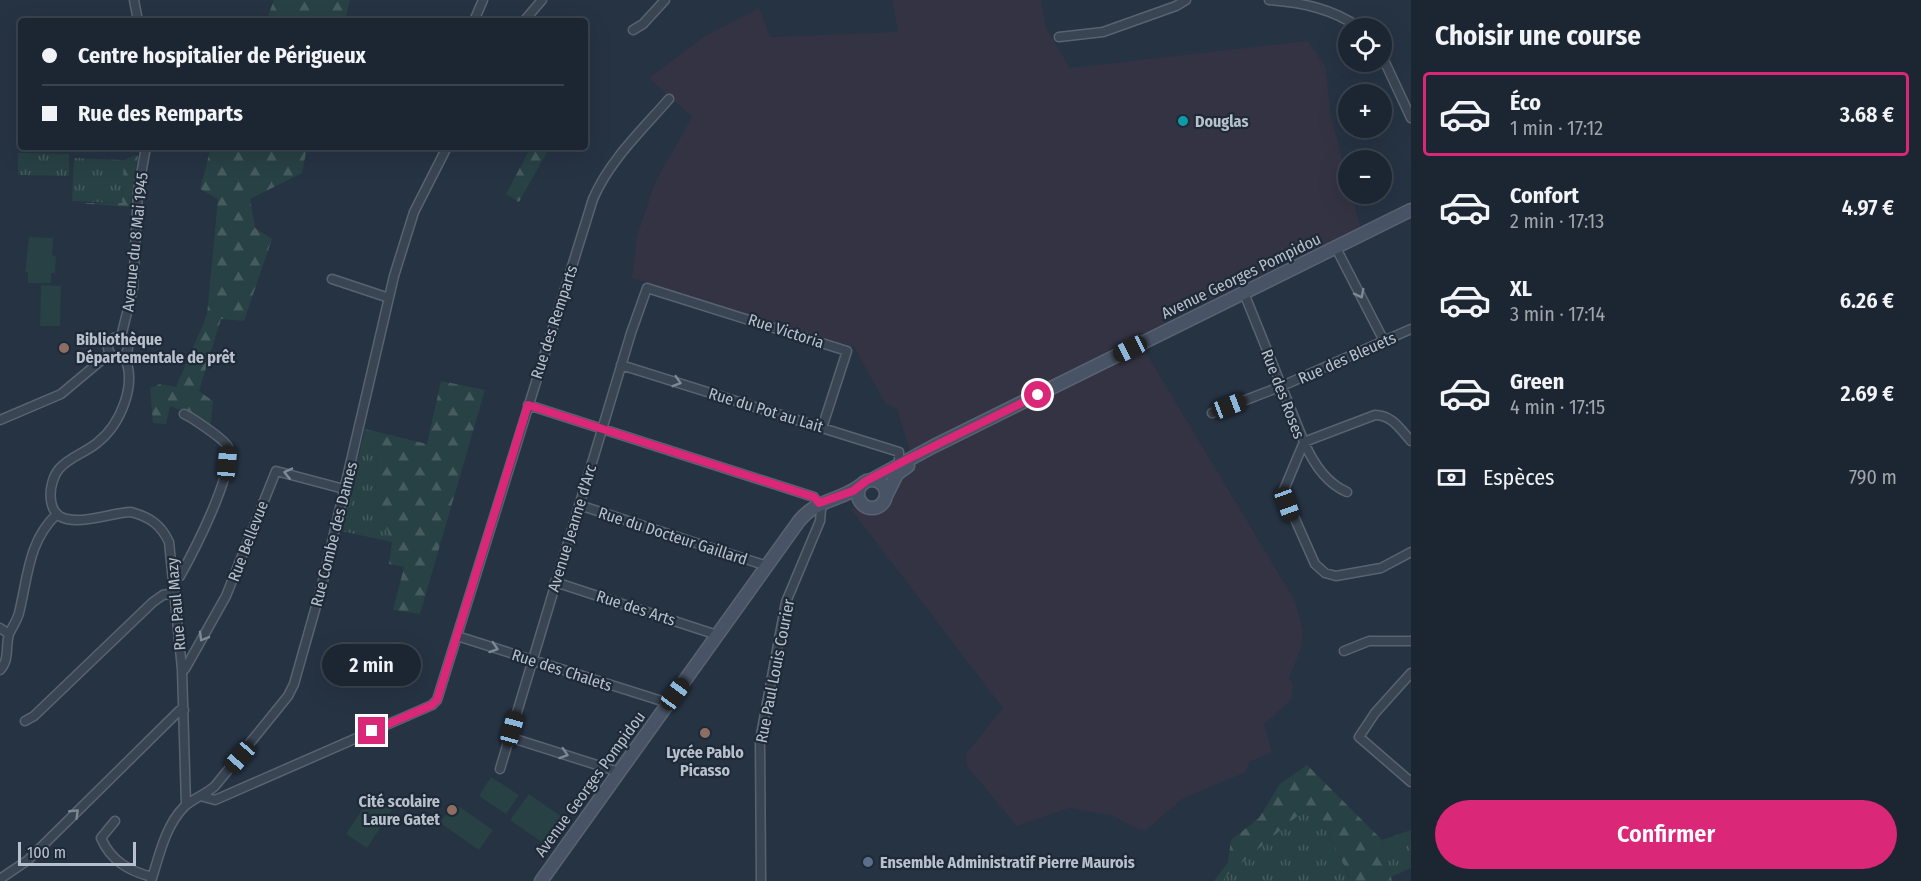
<!DOCTYPE html>
<html lang="fr">
<meta charset="utf-8">
<style>
:root{--surface:#1c2632;--page:#252e3a;--text:#f1f3f6;--muted:#a0a5ac;--line:#3a434d;--accent:#db2777}
body{margin:0;font-family:"Fira Sans Condensed",sans-serif;background:var(--page);color:var(--text);height:100vh;display:flex;flex-direction:column;font-size:22px;white-space:nowrap}
*{box-sizing:border-box;margin:0}
p{font-size:20px;color:var(--muted)}
.icon{flex:none;width:33px;height:33px;fill:none;stroke:currentColor;stroke-width:2;stroke-linecap:round;stroke-linejoin:round}
.map{position:relative;flex:1;overflow:hidden}
.sheet{display:flex;flex-direction:column;background:var(--surface);width:510px}
.sheet>*{flex:none}
.banner{position:absolute;left:18px;top:18px;width:570px;height:132px;border-radius:6px;box-shadow:0 6px 24px #0002,0 0 0 2px var(--line);display:grid;align-content:center;height:132px;padding:0 24px;background:var(--surface)}
.controls{position:absolute;left:1338px;top:18px;display:grid;gap:12px}
.controls a{display:grid;place-items:center;width:54px;height:54px;border-radius:50%;background:var(--surface);box-shadow:0 6px 24px #0002,0 0 0 2px var(--line);font-size:30px}
.scale{position:absolute;left:18px;bottom:15px;width:118px;box-sizing:border-box;padding-left:6px;border:3px solid #b8c0cd;border-top:0;font-size:16px;line-height:21px;white-space:nowrap;color:#b8c0cd;-webkit-text-stroke:4px #1f2a38;paint-order:stroke}
.end{position:absolute;width:27px;height:27px;margin:-14px;border:8px solid #db2777;background:#fff;box-shadow:0 0 0 3px #fff}
.from{border-radius:50%}
.bubble{position:absolute;height:42px;border-radius:21px;background:var(--surface);box-shadow:0 6px 24px #0002,0 0 0 2px var(--line);font-size:20px;font-weight:600;line-height:42px;text-align:center}
.car{position:absolute;width:18px;height:36px;margin:-18px -9px;border-radius:8px;box-shadow:0 0 4px 2px #0007;background:linear-gradient(#222 24%,#8ab4d8 0 40%,#222 0 76%,#8ab4d8 0 86%,#222 0)}
.banner b{display:flex;align-items:center;gap:21px;height:57px;font-size:22px}
.banner b+b{border-top:2px solid var(--line)}
.banner i{width:15px;height:15px;background:var(--text)}
ul{padding:0;list-style:none}
li{display:flex;align-items:center;gap:18px;height:84px;margin:0 12px 9px;padding:0 12px;border:3px solid transparent;border-radius:6px}
li div{flex:1}
li b{display:block;font-size:22px}
li em{font-style:normal;font-weight:600}
li.active{border-color:var(--accent)}
li>.icon{width:54px;height:54px;stroke-width:1.5}
h2{padding:0 24px;font-size:27px;line-height:72px}
.pay{display:flex;align-items:center;gap:15px;height:66px;padding:0 24px;font-size:22px}
.pay p{margin-inline-start:auto}
.primary-button{display:flex;gap:12px;margin-top:auto;padding:12px 24px}
.primary-button a{flex:1;height:69px;border-radius:36px;background:var(--accent);color:#fff;font-size:24px;font-weight:600;line-height:69px;text-align:center}
main{display:flex;flex:1;min-height:0}
.map>svg:first-child{display:block}
.medical{fill:#343343}
.grass{fill:url(#grass-tufts)}
.forest{fill:url(#forest-firs)}
.garden{fill:#284144}
.lines{fill:none;stroke-linecap:round;stroke-linejoin:round}
.minor-casing{stroke:#596370;stroke-width:11}
.secondary-casing{stroke:#596370;stroke-width:15}
.minor{stroke:#3a4553;stroke-width:8}
.secondary{stroke:#485466;stroke-width:12}
.oneway{stroke:#7f8996}
.route{stroke:#db2777;stroke-width:8}
.culture-dot{fill:#0f9aa8;stroke:#1f2a38;stroke-width:2}
.education-dot{fill:#8d6e63;stroke:#1f2a38;stroke-width:2}
.service-dot{fill:#5c6f8a;stroke:#1f2a38;stroke-width:2}
.labels{text-anchor:middle;dominant-baseline:central;stroke-width:4.5;stroke-linejoin:round;paint-order:stroke}
.poi-label{font-size:16px;font-weight:bold;fill:#b8c0cd;stroke:#1f2a38;text-anchor:start}
.street-label{font-size:16px;fill:#b8c0cd;stroke:#1f2a38}
</style>
<main>
<div class="map">
<svg width="1411" height="881" viewBox="0 0 1411 881">
<defs>
<pattern id="grass-tufts" width="24" height="20" patternUnits="userSpaceOnUse" patternTransform="scale(1.5)"><rect width="24" height="20" fill="#284144"/><path d="M3 7l-1-3M5 7V3M7 7l1-3M15 17l-1-3M17 17v-4M19 17l1-3" fill="none" stroke="#455b5e"/></pattern>
<pattern id="forest-firs" width="22" height="20" patternUnits="userSpaceOnUse" patternTransform="scale(1.5)"><rect width="22" height="20" fill="#284144"/><path d="M5 1l3.5 6h-7zM16 11l3.5 6h-7z" fill="#455b5e"/></pattern>
</defs>
<rect width="100%" height="100%" fill="#263343"/>
<path class="medical" d="M 892,0 L 1041,0 L 1046,28 L 1070,68 L 1308,41 L 1326,67 L 1330,111 L 1348,181 L 1348,194 L 1352,194 L 1360,227 L 1166,321 L 1146,353 L 1295,601 L 1303,631 L 1300,651 L 1289,678 L 1293,684 L 1292,699 L 1264,724 L 1272,752 L 1249,762 L 1246,772 L 1182,799 L 1146,830 L 1139,830 L 1111,815 L 1069,808 L 1017,826 L 967,766 L 966,754 L 1003,708 L 850,508 L 875,515 L 890,505 L 893,489 L 904,471 L 920,461 L 909,449 L 897,409 L 886,404 L 854,347 L 632,278 L 637,236 L 655,183 L 692,117 L 649,78 L 705,36 L 759,8 L 770,37 L 898,32 Z"/>
<path class="grass" d="M 18,153 L 69,154 L 69,176 L 18,175 Z
M 74,158 L 124,160 L 122,203 L 72,201 Z
M 365,429 L 378,432 L 375,498 L 392,542 L 341,531 Z
M 1302,811 L 1321,818 L 1350,879 L 1346,881 L 1225,881 L 1225,877 Z
M 1411,830 L 1411,868 L 1391,877 L 1382,840 Z"/>
<path class="forest" d="M 274,0 L 350,0 L 345,21 L 266,21 Z
M 211,147 L 307,147 L 302,173 L 250,199 L 255,228 L 272,239 L 244,321 L 221,319 L 199,391 L 213,401 L 210,430 L 191,414 L 170,406 L 166,424 L 153,423 L 150,388 L 160,384 L 176,387 L 207,315 L 218,199 L 200,189 Z
M 531,147 L 550,147 L 519,202 L 506,194 Z
M 135,155 L 138,156 L 130,207 L 77,203 L 122,203 L 124,160 Z
M 441,381 L 485,390 L 420,614 L 393,610 L 404,567 L 389,564 L 392,542 L 375,498 L 378,432 L 427,444 Z
M 1307,765 L 1382,840 L 1392,881 L 1346,881 L 1350,878 L 1321,818 L 1302,812 L 1225,877 L 1225,881 L 1214,881 L 1228,862 L 1231,840 L 1259,818 L 1280,784 Z"/>
<path class="garden" d="M 29,237 L 53,238 L 52,255 L 56,256 L 55,273 L 51,273 L 51,283 L 28,283 L 28,272 L 25,272 Z
M 41,285 L 61,286 L 60,326 L 40,326 Z
M 491,777 L 519,795 L 506,814 L 479,796 Z
M 529,794 L 562,817 L 543,843 L 510,820 Z
M 371,796 L 392,810 L 367,848 L 346,834 Z
M 454,803 L 493,830 L 479,850 L 440,823 Z"/>
<g class="lines">
<defs>
<path id="minor" d="M 134,0 L 138,21
M 1269,0 C 1303,3 1331,8 1360,28
M 474,21 L 483,0
M 524,21 L 542,0
M 633,30 L 643,24 L 665,0
M 1059,37 L 1103,32 L 1176,6 L 1186,0
M 1382,56 L 1411,118
M 1336,248 L 1384,341
M 332,279 L 389,298
M 1244,293 L 1304,442 L 1283,492 L 1315,564 L 1325,573 L 1336,576 L 1381,568 L 1411,552
M108 347a10 10 0 1 1 20 0a10 10 0 1 1-20 0Z
M 121,337 L 133,288 L 138,191 L 146,147
M 124,356 C 138,384 120,425 97,443 C 85,453 69,457 59,469 C 48,482 45,515 67,519 C 87,523 111,513 131,512 C 150,517 161,525 169,542 L 182,669 L 186,805
M 621,365 L 899,452 L 899,463
M 528,405 L 814,497 L 821,510 L 820,521 L 786,602 L 760,740 L 761,881
M 1212,413 L 1282,386 L 1411,329
M 0,420 L 61,394 L 110,353
M 1347,492 C 1326,483 1313,463 1304,442 L 1375,415 C 1392,415 1400,429 1411,441
M 579,505 L 767,566
M 173,580 L 180,576 C 194,551 234,474 228,447 C 227,441 191,417 184,414
M 555,582 L 717,635
M 0,628 L 9,634
M 457,636 L 668,703
M 1344,651 L 1369,641 L 1411,641
M 182,669 L 185,669 L 226,596 L 276,471 L 344,489
M 0,670 C 10,659 5,648 9,634 C 12,627 17,621 19,613 C 28,577 28,541 57,514
M 25,721 L 34,716 L 153,602 L 163,595 L 174,593
M 509,737 L 619,772
M 500,769 L 631,333 L 647,288 L 847,351 L 822,428
M 1411,782 L 1359,737 L 1375,713 L 1411,673
M 204,797 L 215,800 L 432,705 L 437,700 L 593,199 C 609,161 642,130 669,99
M 115,821 L 101,838 C 111,861 129,871 152,877
M 0,879 L 28,860 L 180,710 L 184,710
M 151,881 C 159,857 165,826 184,807 C 192,799 205,795 215,786 L 288,696 L 294,684 L 322,585 L 394,276 L 414,212 L 447,147"/>
<path id="secondary" d="M 873,479 L 934,446 L 1411,210
M858 494a14 14 0 1 1 28 0a14 14 0 1 1-28 0Z
M 887,494 L 897,474 L 908,466
M 541,881 L 799,521 C 818,498 839,502 861,485"/>
</defs>
<use href="#minor" class="minor-casing"/>
<use href="#secondary" class="secondary-casing"/>
<use href="#minor" class="minor"/>
<use href="#secondary" class="secondary"/>
</g>
<defs><path id="oneway-chevron" d="M-2-3.5L2.5 0L-2 3.5" fill="none" stroke-width="1.6" stroke-linecap="round" stroke-linejoin="round" transform="scale(1.5)"/></defs>
<g class="oneway">
<use href="#oneway-chevron" transform="translate(1360 294) rotate(63)"/>
<use href="#oneway-chevron" transform="translate(677 382) rotate(17)"/>
<use href="#oneway-chevron" transform="translate(288 473) rotate(-167)"/>
<use href="#oneway-chevron" transform="translate(203 637) rotate(120)"/>
<use href="#oneway-chevron" transform="translate(494 648) rotate(18)"/>
<use href="#oneway-chevron" transform="translate(564 754) rotate(18)"/>
<use href="#oneway-chevron" transform="translate(75 813) rotate(-44)"/>
</g>
<g class="lines">
<path class="route" d="M 372,731 L 432,705 L 437,700 L 528,405 L 814,497 L 819,503 L 853,491 L 866,481 L 908,459 L 1038,395"/>
</g>
<circle class="culture-dot" cx="1183" cy="121" r="6"/>
<g class="education-dot">
<circle cx="64" cy="348" r="6"/>
<circle cx="705" cy="733" r="6"/>
<circle cx="452" cy="810" r="6"/>
</g>
<circle class="service-dot" cx="868" cy="862" r="6"/>
<g class="labels">
<g class="poi-label">
<text x="1195" y="121">Douglas</text>
<text x="76" y="339">Bibliothèque<tspan x="76" dy="18">Départementale de prêt</tspan></text>
<text x="705" y="752" text-anchor="middle">Lycée Pablo<tspan x="705" dy="18">Picasso</tspan></text>
<text x="440" y="801" text-anchor="end">Cité scolaire<tspan x="440" dy="18">Laure Gatet</tspan></text>
<text x="880" y="862">Ensemble Administratif Pierre Maurois</text>
</g>
<g class="street-label">
<text transform="translate(135 242) rotate(-84)">Avenue du 8 Mai 1945</text>
<text transform="translate(1241 276) rotate(-26)">Avenue Georges Pompidou</text>
<text transform="translate(554 322) rotate(-72)">Rue des Remparts</text>
<text transform="translate(786 331) rotate(18)">Rue Victoria</text>
<text transform="translate(1347 358) rotate(-24)">Rue des Bleuets</text>
<text transform="translate(1283 394) rotate(69)">Rue des Roses</text>
<text transform="translate(766 410) rotate(17)">Rue du Pot au Lait</text>
<text transform="translate(572 528) rotate(-73)">Avenue Jeanne d'Arc</text>
<text transform="translate(334 534) rotate(-76)">Rue Combe des Dames</text>
<text transform="translate(673 536) rotate(18)">Rue du Docteur Gaillard</text>
<text transform="translate(248 541) rotate(-69)">Rue Bellevue</text>
<text transform="translate(176 604) rotate(-95)">Rue Paul Mazy</text>
<text transform="translate(636 608) rotate(18)">Rue des Arts</text>
<text transform="translate(562 670) rotate(18)">Rue des Chalets</text>
<text transform="translate(775 671) rotate(-79)">Rue Paul Louis Courier</text>
<text transform="translate(590 784) rotate(-54)">Avenue Georges Pompidou</text>
</g>
</g>
</svg>
<div class="controls">
<a><svg class="icon" aria-label="locate" viewBox="0 0 24 24"><circle cx="12" cy="12" r="6"/><path d="M12 2v4M12 18v4M2 12h4M18 12h4"/></svg></a>
<a>+</a>
<a>−</a>
</div>
<div class="scale">100 m</div>
<i class="end from" style="left:1038px;top:395px"></i>
<i class="end" style="left:372px;top:731px"></i>
<div class="bubble" style="left:322px;top:644px;width:99px">2 min</div>
<i class="car" style="left:1130px;top:349px;rotate:243deg"></i>
<i class="car" style="left:1229px;top:406px;rotate:69deg"></i>
<i class="car" style="left:227px;top:463px;rotate:5deg"></i>
<i class="car" style="left:1287px;top:504px;rotate:160deg"></i>
<i class="car" style="left:675px;top:694px;rotate:36deg"></i>
<i class="car" style="left:512px;top:729px;rotate:15deg"></i>
<i class="car" style="left:240px;top:757px;rotate:221deg"></i>
<div class="banner">
<b><i class="from"></i>Centre hospitalier de Périgueux</b>
<b><i></i>Rue des Remparts</b>
</div>
</div>
<section class="sheet">
<h2>Choisir une course</h2>
<ul>
<li class="active"><svg class="icon" aria-label="car" viewBox="0 0 24 24"><path d="M5 17H2v-5l4-1 3-4h7l3 4 3 1v5h-3M9 17h6M6 11h13"/><circle cx="7" cy="17" r="2"/><circle cx="17" cy="17" r="2"/></svg><div><b>Éco</b><p>1 min · 17:12</p></div><em>3.68 €</em></li>
<li><svg class="icon" aria-label="car" viewBox="0 0 24 24"><path d="M5 17H2v-5l4-1 3-4h7l3 4 3 1v5h-3M9 17h6M6 11h13"/><circle cx="7" cy="17" r="2"/><circle cx="17" cy="17" r="2"/></svg><div><b>Confort</b><p>2 min · 17:13</p></div><em>4.97 €</em></li>
<li><svg class="icon" aria-label="car" viewBox="0 0 24 24"><path d="M5 17H2v-5l4-1 3-4h7l3 4 3 1v5h-3M9 17h6M6 11h13"/><circle cx="7" cy="17" r="2"/><circle cx="17" cy="17" r="2"/></svg><div><b>XL</b><p>3 min · 17:14</p></div><em>6.26 €</em></li>
<li><svg class="icon" aria-label="car" viewBox="0 0 24 24"><path d="M5 17H2v-5l4-1 3-4h7l3 4 3 1v5h-3M9 17h6M6 11h13"/><circle cx="7" cy="17" r="2"/><circle cx="17" cy="17" r="2"/></svg><div><b>Green</b><p>4 min · 17:15</p></div><em>2.69 €</em></li>
</ul>
<div class="pay"><svg class="icon" aria-label="cash" viewBox="0 0 24 24"><path d="M3 7h18v10H3z"/><circle cx="12" cy="12" r="2"/></svg>Espèces<p>790 m</p></div>
<div class="primary-button"><a>Confirmer</a></div>
</section>
</main>
